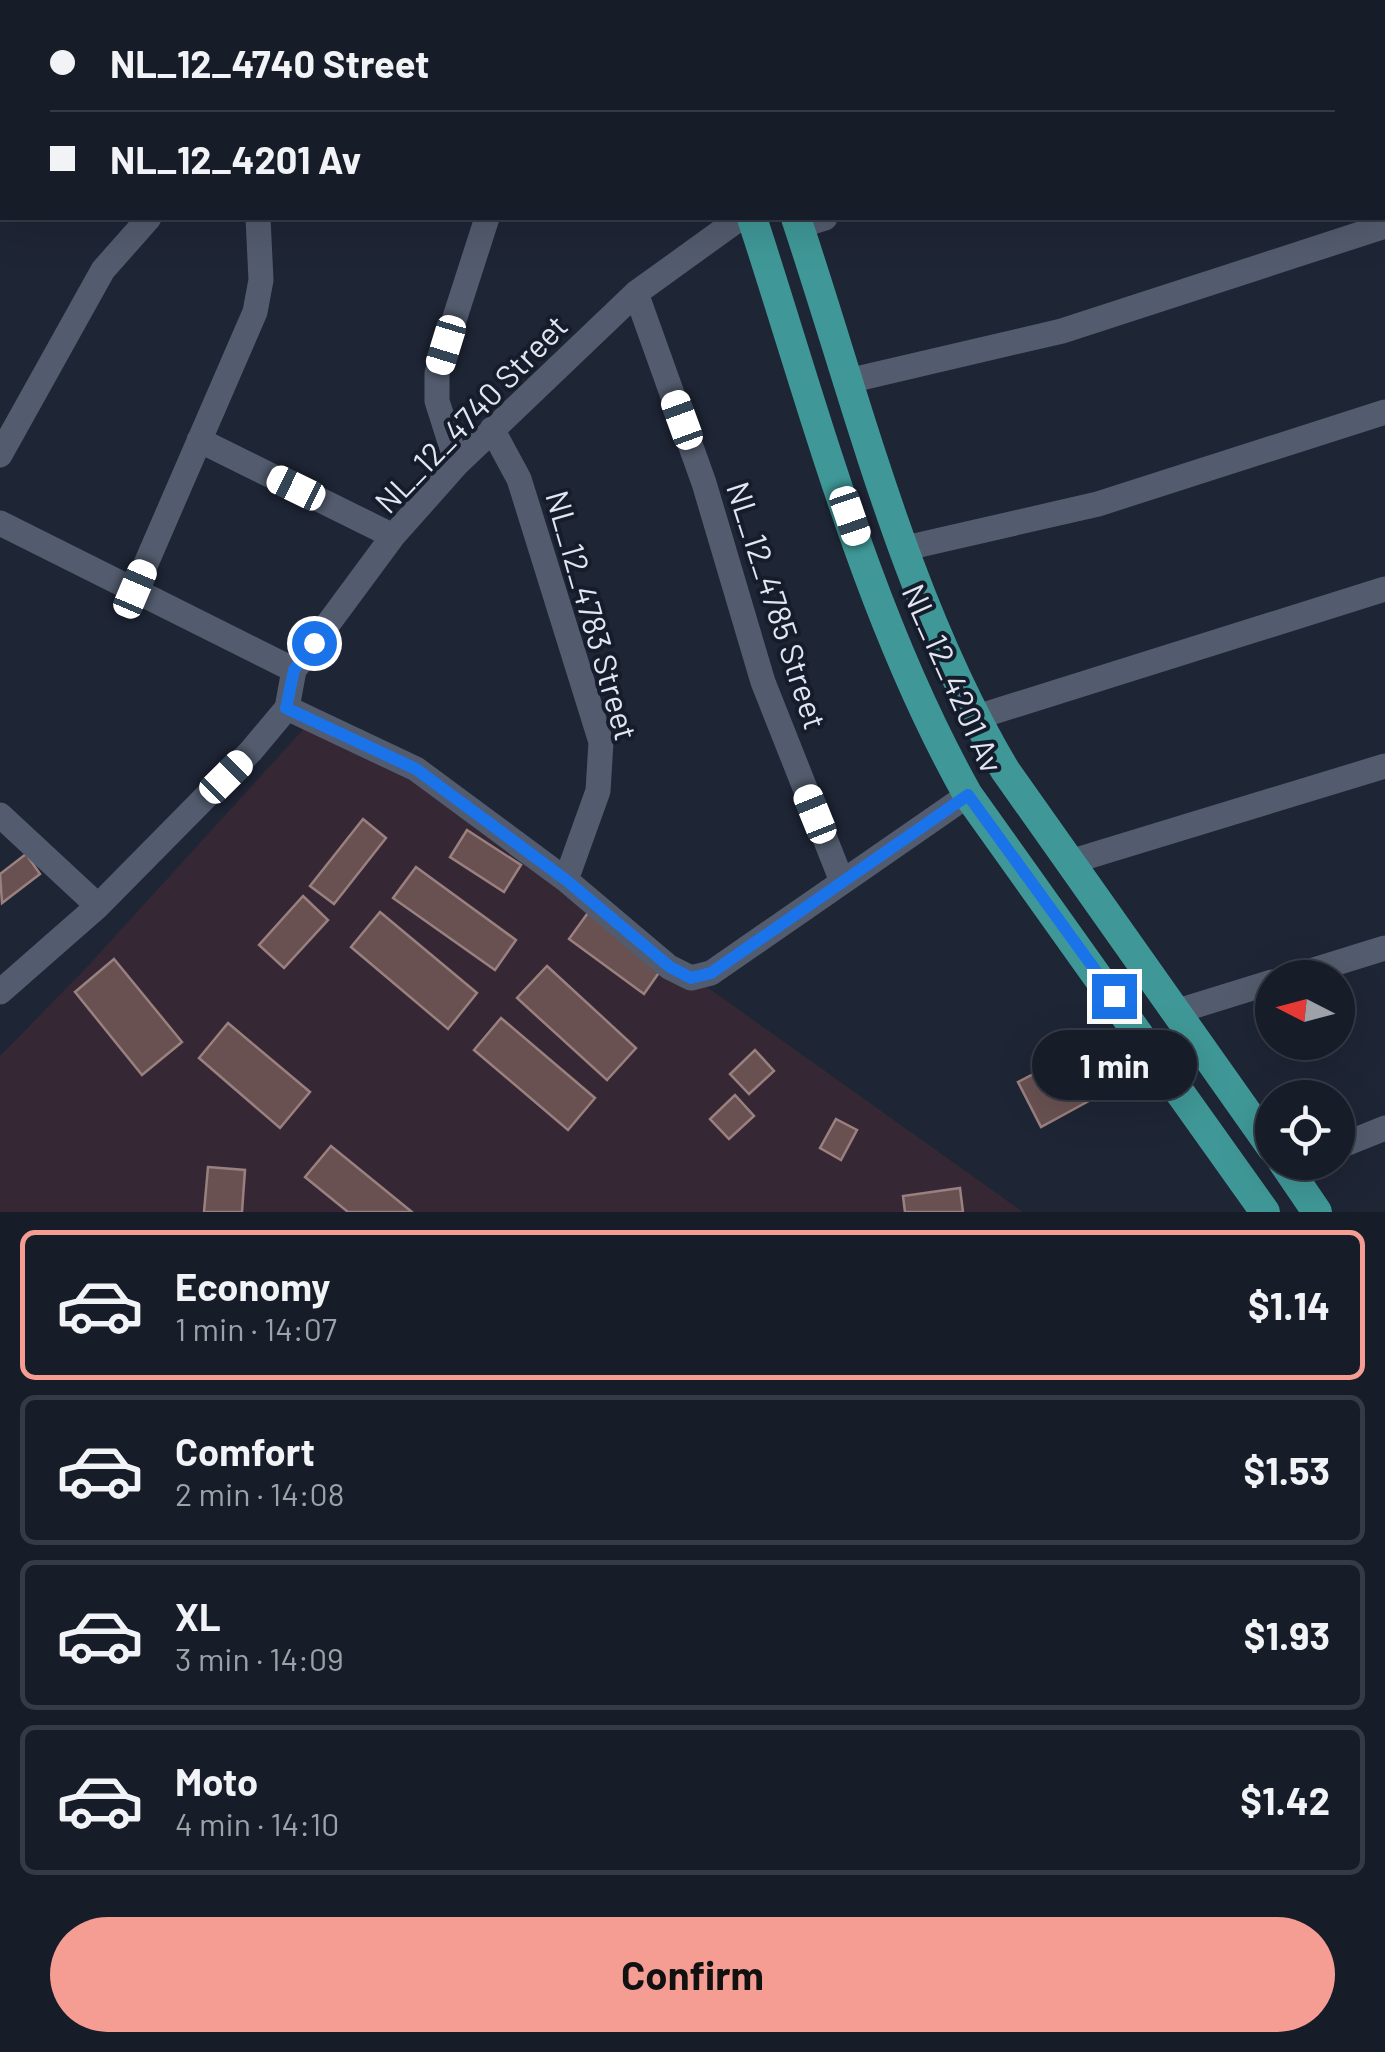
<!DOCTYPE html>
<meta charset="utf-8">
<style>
:root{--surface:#161c28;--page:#1f2530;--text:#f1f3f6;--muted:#9ea1a8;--line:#353a45;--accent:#f59c93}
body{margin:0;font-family:Barlow,sans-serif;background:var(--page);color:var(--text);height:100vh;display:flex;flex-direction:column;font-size:38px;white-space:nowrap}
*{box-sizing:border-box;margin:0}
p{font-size:32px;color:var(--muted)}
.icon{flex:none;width:55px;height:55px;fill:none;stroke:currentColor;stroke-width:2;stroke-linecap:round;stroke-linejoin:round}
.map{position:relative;height:1212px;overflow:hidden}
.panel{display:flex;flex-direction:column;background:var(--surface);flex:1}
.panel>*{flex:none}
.guide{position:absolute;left:0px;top:0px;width:1385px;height:220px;box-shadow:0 10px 40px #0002,0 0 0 2px var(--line);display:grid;align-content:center;height:220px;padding:0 50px;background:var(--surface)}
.needle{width:65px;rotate:276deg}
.buttons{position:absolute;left:1255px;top:960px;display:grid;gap:20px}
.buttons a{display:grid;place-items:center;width:100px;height:100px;border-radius:50%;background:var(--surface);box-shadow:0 10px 40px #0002,0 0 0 2px var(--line);font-size:50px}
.end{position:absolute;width:45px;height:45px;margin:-22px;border:12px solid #1a73e8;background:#fff;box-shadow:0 0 0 5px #fff}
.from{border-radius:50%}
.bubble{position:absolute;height:70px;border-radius:35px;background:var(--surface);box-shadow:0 10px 40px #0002,0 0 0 2px var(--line);font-size:32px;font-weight:700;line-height:70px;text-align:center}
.car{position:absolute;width:30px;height:60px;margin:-30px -15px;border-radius:12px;box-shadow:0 0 8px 2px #0007;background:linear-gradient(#fff 24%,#345 0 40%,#fff 0 76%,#345 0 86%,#fff 0)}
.guide b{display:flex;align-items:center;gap:35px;height:95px;font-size:38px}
.guide b+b{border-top:2px solid var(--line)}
.guide i{width:25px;height:25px;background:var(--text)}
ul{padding:18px 0 0;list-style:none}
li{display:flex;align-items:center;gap:30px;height:150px;margin:0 20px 15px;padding:0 30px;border:5px solid var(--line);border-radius:15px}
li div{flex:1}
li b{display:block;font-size:38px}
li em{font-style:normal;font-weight:700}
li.on{border-color:var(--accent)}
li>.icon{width:90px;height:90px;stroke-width:1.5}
.action{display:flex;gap:20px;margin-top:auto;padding:20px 50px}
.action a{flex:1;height:115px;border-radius:60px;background:var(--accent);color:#111;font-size:40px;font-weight:700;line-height:115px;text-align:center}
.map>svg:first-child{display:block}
.education{fill:#352734}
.building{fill:#695151;stroke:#9a807f;stroke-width:2.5}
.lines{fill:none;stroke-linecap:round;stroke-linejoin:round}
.minor{stroke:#535c6e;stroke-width:25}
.major{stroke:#3f9897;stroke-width:30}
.route{stroke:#1a73e8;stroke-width:12}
.labels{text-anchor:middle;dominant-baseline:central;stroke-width:8;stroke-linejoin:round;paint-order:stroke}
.street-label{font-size:32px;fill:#e1e6f1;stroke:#151c2b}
</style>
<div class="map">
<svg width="1385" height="1212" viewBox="0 0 1385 1212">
<rect width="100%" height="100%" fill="#1e2535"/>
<path class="education" d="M 320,711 L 1023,1212 L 0,1212 L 0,1056 L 87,967 Z"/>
<path class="building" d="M 363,819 L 386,838 L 334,904 L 310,886 Z
M 467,830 L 521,865 L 504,892 L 450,857 Z
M 26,854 L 40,874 L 2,903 L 0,874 Z
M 416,867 L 516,940 L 495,970 L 393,898 Z
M 303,896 L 328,920 L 284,968 L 259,945 Z
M 590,910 L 665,964 L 644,994 L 569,939 Z
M 380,912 L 477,993 L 448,1029 L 351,947 Z
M 114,959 L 182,1042 L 142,1075 L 75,992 Z
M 547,966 L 636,1048 L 607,1080 L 517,998 Z
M 501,1018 L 595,1098 L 568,1130 L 474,1050 Z
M 228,1023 L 310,1092 L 280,1128 L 199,1058 Z
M 1084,1048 L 1107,1091 L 1041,1127 L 1018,1082 Z
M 755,1050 L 774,1071 L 749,1094 L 730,1074 Z
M 735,1095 L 754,1116 L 729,1139 L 710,1119 Z
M 836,1119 L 857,1130 L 841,1160 L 820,1148 Z
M 331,1146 L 412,1212 L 348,1212 L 305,1177 Z
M 208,1167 L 245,1170 L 242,1212 L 204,1212 Z
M 960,1188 L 963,1212 L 905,1212 L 903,1196 Z"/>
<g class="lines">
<path class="minor" d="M 87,0 L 92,2
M 65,2 L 66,0
M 294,2 L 295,0
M 858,2 L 859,0
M 962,2 L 972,0
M 1382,32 L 1385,32
M 0,130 L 2,125
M 799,226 L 825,218
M 636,293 L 704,483 L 763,682 L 841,879
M 848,381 L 1062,331 L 1385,226
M 492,429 L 519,479 L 601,742 L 598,791 L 566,880
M 199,440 L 393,536
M 0,455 L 103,270 L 149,218
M 457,464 L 437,401 L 437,373 L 487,218
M 0,523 L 294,670
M 906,548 L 1098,504 L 1385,412
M 135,589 L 255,312 L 261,280 L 258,218
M 287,708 L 416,769 L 566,880 L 669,967 L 691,978 L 711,973 L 968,795
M 974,718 L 1385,589
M 0,815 L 98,906
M 1070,862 L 1385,766
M 1288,978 L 1385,948
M 0,992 L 98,906 L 251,751 L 287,708 L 294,670 L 393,536 L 457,464 L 636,293 L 740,218
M 1175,1012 L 1272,982
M 1338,1147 L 1385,1128"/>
<path class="major" d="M 686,0 L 687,2
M 728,0 L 729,2
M 752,218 C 815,411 868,617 968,795 L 1265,1212
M 796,218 C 857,400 906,604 1005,770 L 1272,1148
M 1283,1162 L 1317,1212"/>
</g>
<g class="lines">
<path class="route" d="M 314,643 L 294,670 L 286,708 L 416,769 L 566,880 L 670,967 L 691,978 L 711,973 L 968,795 L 1114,996"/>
</g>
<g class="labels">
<g class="street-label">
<text transform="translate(470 413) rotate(-46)">NL_12_4740 Street</text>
<text transform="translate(778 605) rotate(72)">NL_12_4785 Street</text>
<text transform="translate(593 615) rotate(74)">NL_12_4783 Street</text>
<text transform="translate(954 678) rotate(66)">NL_12_4201 Av</text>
</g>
</g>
</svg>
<div class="buttons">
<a><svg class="needle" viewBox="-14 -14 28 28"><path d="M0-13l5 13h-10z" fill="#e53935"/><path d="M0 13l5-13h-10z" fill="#9ea1a8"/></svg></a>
<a><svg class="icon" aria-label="locate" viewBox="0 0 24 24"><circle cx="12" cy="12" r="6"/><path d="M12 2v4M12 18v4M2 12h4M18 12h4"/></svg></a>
</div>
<i class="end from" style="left:314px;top:643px"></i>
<i class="end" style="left:1114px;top:996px"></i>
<div class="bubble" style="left:1032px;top:1030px;width:165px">1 min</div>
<i class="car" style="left:446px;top:345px;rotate:197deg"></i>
<i class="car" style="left:682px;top:420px;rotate:340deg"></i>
<i class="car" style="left:296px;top:488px;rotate:296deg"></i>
<i class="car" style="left:850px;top:516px;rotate:161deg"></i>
<i class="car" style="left:135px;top:589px;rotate:23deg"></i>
<i class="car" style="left:226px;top:777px;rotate:45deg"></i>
<i class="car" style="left:815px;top:814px;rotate:338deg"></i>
<div class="guide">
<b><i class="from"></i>NL_12_4740 Street</b>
<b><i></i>NL_12_4201 Av</b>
</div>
</div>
<section class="panel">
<ul>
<li class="on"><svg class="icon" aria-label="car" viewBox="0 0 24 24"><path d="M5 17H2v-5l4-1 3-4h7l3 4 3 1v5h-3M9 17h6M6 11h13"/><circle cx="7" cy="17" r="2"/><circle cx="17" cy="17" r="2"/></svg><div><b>Economy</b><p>1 min · 14:07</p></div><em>$1.14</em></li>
<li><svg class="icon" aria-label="car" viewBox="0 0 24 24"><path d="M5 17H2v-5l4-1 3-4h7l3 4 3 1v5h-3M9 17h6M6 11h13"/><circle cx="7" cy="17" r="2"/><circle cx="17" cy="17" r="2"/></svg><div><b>Comfort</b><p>2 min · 14:08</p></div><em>$1.53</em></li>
<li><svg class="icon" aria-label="car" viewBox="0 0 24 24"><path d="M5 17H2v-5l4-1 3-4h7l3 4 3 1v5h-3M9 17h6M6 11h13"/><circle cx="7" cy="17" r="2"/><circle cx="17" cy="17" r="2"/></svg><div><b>XL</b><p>3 min · 14:09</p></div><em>$1.93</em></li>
<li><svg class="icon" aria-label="car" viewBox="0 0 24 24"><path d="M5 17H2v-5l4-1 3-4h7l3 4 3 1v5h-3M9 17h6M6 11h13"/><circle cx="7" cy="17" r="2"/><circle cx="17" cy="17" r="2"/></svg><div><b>Moto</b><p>4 min · 14:10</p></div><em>$1.42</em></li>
</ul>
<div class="action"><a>Confirm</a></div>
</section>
